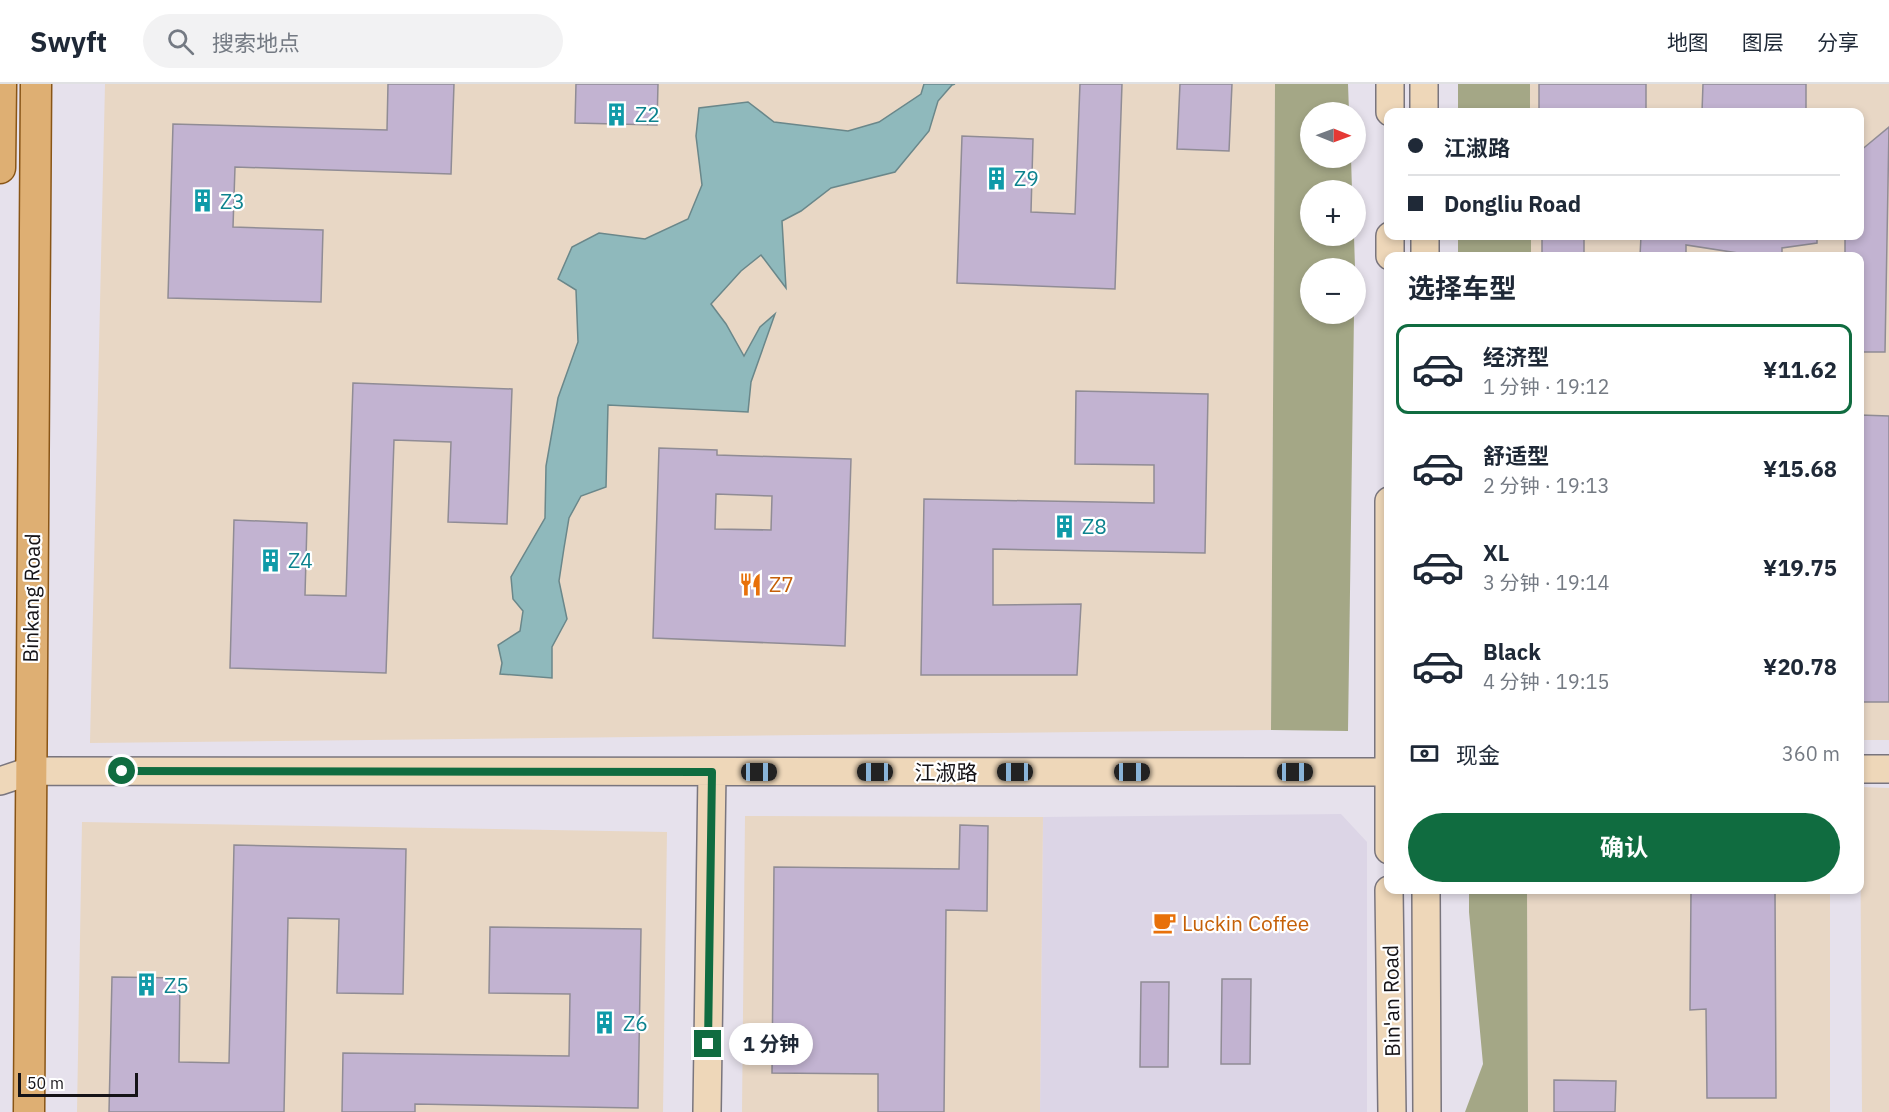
<!DOCTYPE html>
<html lang="zh">
<meta charset="utf-8">
<style>
:root{--surface:#fff;--page:#f2f2f3;--text:#1f2937;--muted:#747a83;--line:#e0e1e3;--accent:#106c40}
body{margin:0;font-family:"IBM Plex Sans","Noto Sans SC",sans-serif;background:var(--page);color:var(--text);height:100vh;display:flex;flex-direction:column;font-size:22px;white-space:nowrap}
*{box-sizing:border-box;margin:0}
p{font-size:20px;color:var(--muted)}
.icon{flex:none;width:33px;height:33px;fill:none;stroke:currentColor;stroke-width:2;stroke-linecap:round;stroke-linejoin:round}
.map{position:relative;flex:1;overflow:hidden}
.panel{position:absolute;left:1384px;top:168px;width:480px;height:642px;display:flex;flex-direction:column;background:var(--surface);border-radius:12px;box-shadow:0 3px 9px #0003}
.panel>*{flex:none}
.guide{position:absolute;left:1384px;top:24px;width:480px;height:132px;border-radius:12px;box-shadow:0 3px 9px #0003;display:grid;align-content:center;height:132px;padding:0 24px;background:var(--surface)}
.needle{width:39px;rotate:91deg}
.buttons{position:absolute;left:1300px;top:18px;display:grid;gap:12px}
.buttons a{display:grid;place-items:center;width:66px;height:66px;border-radius:50%;background:var(--surface);box-shadow:0 3px 9px #0003;font-size:30px}
.scale{position:absolute;left:18px;bottom:15px;width:120px;box-sizing:border-box;padding-left:6px;border:3px solid #151317;border-top:0;font-size:16px;line-height:21px;white-space:nowrap;color:#151317;-webkit-text-stroke:4px #fff;paint-order:stroke}
.end{position:absolute;width:27px;height:27px;margin:-14px;border:8px solid #106c40;background:#fff;box-shadow:0 0 0 3px #fff}
.from{border-radius:50%}
.bubble{position:absolute;height:42px;border-radius:21px;background:var(--surface);box-shadow:0 3px 9px #0003;font-size:20px;font-weight:700;line-height:42px;text-align:center}
.car{position:absolute;width:18px;height:36px;margin:-18px -9px;border-radius:8px;box-shadow:0 0 4px 2px #0007;background:linear-gradient(#222 24%,#8ab4d8 0 40%,#222 0 76%,#8ab4d8 0 86%,#222 0)}
.guide b{display:flex;align-items:center;gap:21px;height:57px;font-size:22px}
.guide b+b{border-top:2px solid var(--line)}
.guide i{width:15px;height:15px;background:var(--text)}
ul{padding:0;list-style:none}
li{display:flex;align-items:center;gap:18px;height:90px;margin:0 12px 9px;padding:0 12px;border:3px solid transparent;border-radius:12px}
li div{flex:1}
li b{display:block;font-size:22px}
li em{font-style:normal;font-weight:700}
li.on{border-color:var(--accent)}
li>.icon{width:54px;height:54px;stroke-width:1.5}
h2{padding:0 24px;font-size:27px;line-height:72px}
.pay{display:flex;align-items:center;gap:15px;height:66px;padding:0 24px;font-size:22px}
.pay p{margin-inline-start:auto}
.primary-button{display:flex;gap:12px;margin-top:auto;padding:12px 24px}
.primary-button a{flex:1;height:69px;border-radius:36px;background:var(--accent);color:#fff;font-size:24px;font-weight:700;line-height:69px;text-align:center}
header{display:flex;align-items:center;gap:36px;box-sizing:border-box;height:84px;padding:0 30px;background:var(--surface);border-bottom:2px solid var(--line)}
header strong{font-size:28px}
nav{display:flex;gap:33px;margin-inline-start:auto;font-size:21px}
.search{width:420px;height:54px;background:var(--page);display:flex;align-items:center;gap:15px;box-sizing:border-box;padding:0 21px;border-radius:33px;color:var(--muted);font-size:22px}
.map>svg:first-child{display:block}
.built{fill:#dcd5e6}
.industrial{fill:#e8d7c5}
.forest{fill:#a4a786}
.water{fill:#8fb9bc;stroke:#6a878a;stroke-width:1.5}
.building{fill:#c2b3d1;stroke:#908c95;stroke-width:1.5;fill-rule:evenodd}
.lines{fill:none;stroke-linecap:round;stroke-linejoin:round}
.secondary-casing{stroke:#79757e;stroke-width:30}
.primary-casing{stroke:#895516;stroke-width:33}
.secondary{stroke:#eed7b9;stroke-width:27}
.primary{stroke:#deaf73;stroke-width:30}
.route{stroke:#106c40;stroke-width:8}
.labels{text-anchor:middle;dominant-baseline:central;stroke-width:4.5;stroke-linejoin:round;paint-order:stroke}
.culture-label{font-size:21px;fill:#0d838f;stroke:#fff;text-anchor:start}
.food-label{font-size:21px;fill:#c56008;stroke:#fff;text-anchor:start}
.street-label{font-size:21px;fill:#151317;stroke:#fff}
</style>
<header>
<strong>Swyft</strong>
<div class="search"><svg class="icon" aria-label="search" viewBox="0 0 24 24"><circle cx="10" cy="10" r="6"/><path d="M15 15l6 6"/></svg>搜索地点</div>
<nav><a>地图</a><a>图层</a><a>分享</a></nav>
</header>
<div class="map">
<svg width="1889" height="1028" viewBox="0 0 1889 1028">
<rect width="100%" height="100%" fill="#e6e1ec"/>
<path class="built" d="M 1341,730 L 1367,758 L 1367,1028 L 1040,1028 L 1043,733 Z"/>
<path class="industrial" d="M 105,0 L 1275,0 L 1271,646 L 90,659 Z
M 1530,0 L 1889,0 L 1889,656 L 1860,656 L 1860,172 L 1531,172 L 1531,152 L 1860,152 L 1860,28 L 1530,28 Z
M 1860,703 L 1889,704 L 1889,1028 L 1862,1028 Z
M 745,732 L 1043,733 L 1040,1028 L 742,1028 Z
M 82,738 L 667,748 L 663,1028 L 77,1028 Z
M 1527,806 L 1830,806 L 1830,1028 L 1528,1028 Z"/>
<path class="forest" d="M 1275,0 L 1348,0 L 1349,28 L 1311,28 L 1311,74 L 1351,74 L 1352,106 L 1311,106 L 1311,152 L 1354,152 L 1355,184 L 1311,184 L 1311,230 L 1354,230 L 1348,647 L 1271,646 Z
M 1458,0 L 1530,0 L 1530,28 L 1458,28 Z
M 1458,152 L 1531,152 L 1531,172 L 1458,172 Z
M 1469,806 L 1527,806 L 1528,1028 L 1465,1028 L 1483,980 L 1469,828 Z"/>
<path class="water" d="M 924,0 L 955,0 L 952,1 L 938,17 L 929,47 L 895,88 L 831,104 L 801,127 L 782,137 L 786,204 L 761,171 L 741,187 L 711,220 L 726,240 L 744,272 L 760,243 L 775,230 L 751,298 L 748,328 L 608,321 L 606,403 L 581,412 L 569,434 L 564,464 L 559,497 L 567,535 L 552,563 L 552,594 L 500,590 L 502,579 L 498,561 L 520,547 L 523,527 L 513,515 L 511,493 L 545,434 L 546,382 L 558,314 L 578,258 L 576,206 L 558,195 L 572,163 L 599,149 L 645,155 L 688,135 L 702,101 L 696,52 L 699,24 L 748,18 L 774,38 L 848,47 L 879,38 L 921,10 Z"/>
<path class="building" d="M 388,0 L 454,0 L 451,90 L 235,83 L 233,143 L 323,146 L 321,218 L 168,214 L 173,40 L 387,46 Z
M 576,0 L 658,0 L 657,41 L 575,39 Z
M 1080,0 L 1122,0 L 1115,205 L 957,199 L 962,52 L 1033,55 L 1031,128 L 1075,130 Z
M 1180,0 L 1232,0 L 1229,67 L 1177,65 Z
M 1539,0 L 1646,0 L 1646,28 L 1539,28 Z
M 1703,0 L 1806,0 L 1806,28 L 1702,28 Z
M 1889,43 L 1885,268 L 1860,268 L 1860,172 L 1845,172 L 1845,152 L 1860,152 L 1860,67 Z
M 1542,152 L 1584,152 L 1584,172 L 1542,172 Z
M 1641,152 L 1817,152 L 1817,159 L 1782,164 L 1782,172 L 1744,172 L 1744,170 L 1686,161 L 1686,172 L 1640,172 Z
M 353,299 L 512,305 L 507,440 L 448,438 L 451,358 L 394,356 L 386,589 L 230,584 L 234,436 L 307,439 L 305,511 L 346,512 Z
M 1076,307 L 1208,310 L 1205,469 L 993,465 L 993,521 L 1081,520 L 1077,591 L 921,591 L 924,415 L 1154,419 L 1154,381 L 1075,380 Z
M 1860,331 L 1889,332 L 1889,618 L 1860,618 Z
M 659,364 L 717,366 L 717,371 L 851,375 L 845,562 L 653,554 ZM 716,410 L 772,412 L 771,446 L 715,445 Z
M 960,741 L 988,742 L 987,827 L 946,826 L 944,1028 L 878,1028 L 878,990 L 772,989 L 774,783 L 959,785 Z
M 234,761 L 406,765 L 403,910 L 337,909 L 339,835 L 288,834 L 284,1028 L 109,1028 L 112,893 L 180,894 L 179,978 L 229,979 Z
M 1691,806 L 1775,806 L 1776,1014 L 1707,1014 L 1706,925 L 1690,926 Z
M 490,843 L 641,845 L 638,1024 L 415,1020 L 415,1028 L 342,1028 L 343,969 L 569,972 L 570,910 L 489,909 Z
M 1222,895 L 1251,895 L 1250,980 L 1221,980 Z
M 1141,898 L 1169,898 L 1168,983 L 1140,983 Z
M 1554,996 L 1616,997 L 1615,1028 L 1554,1028 Z"/>
<g class="lines">
<defs>
<path id="secondary" d="M 1424,0 L 1424,28
M 1390,28 L 1390,0
M 1425,152 L 1425,172
M 1390,172 L 1390,152
M 1389,417 L 1389,766
M 1860,685 L 1889,685
M 0,697 L 30,687 L 1389,688
M 1389,806 L 1392,1028
M 1426,806 L 1427,1028
M 707,1028 L 712,688"/>
<path id="primary" d="M 0,84 L 1,0
M 29,1028 L 36,0"/>
</defs>
<use href="#secondary" class="secondary-casing"/>
<use href="#primary" class="primary-casing"/>
<use href="#secondary" class="secondary"/>
<use href="#primary" class="primary"/>
</g>
<g class="lines">
<path class="route" d="M 122,687 L 712,688 L 708,960"/>
</g>
<defs>
<symbol id="building-bare" viewBox="-9 -9 18 18"><path d="M-4-6H4V6H1V3H-1V6H-4ZM-2.5-4.3h1.7v1.8h-1.7ZM.8-4.3h1.7v1.8H.8ZM-2.5-1h1.7V.8h-1.7ZM.8-1h1.7V.8H.8Z" fill="#0f9aa8" stroke="#fff" stroke-width="2.5" paint-order="stroke"/></symbol>
<symbol id="restaurant-bare" viewBox="-9 -9 18 18"><path d="M-5-6h1v4h1v-4h1v4h1v-4h1v5L-1.5 .5V6h-2V.5L-5-1ZM5-6V6H3V1.5H1.5Q1.5-4 5-6Z" fill="#e8710a" stroke="#fff" stroke-width="2.5" paint-order="stroke"/></symbol>
<symbol id="cafe-bare" viewBox="-9 -9 18 18"><path d="M-5.5-4.5H6V0H3Q3 3.5 0 3.5H-2.5Q-5.5 3.5-5.5 0ZM3-3.2v2h1.7v-2ZM-6 4.5H4V6H-6Z" fill="#e8710a" stroke="#fff" stroke-width="2.5" paint-order="stroke"/></symbol>
</defs>
<g fill-rule="evenodd">
<use href="#building-bare" x="600" y="14" width="33" height="33"/>
<use href="#building-bare" x="980" y="78" width="33" height="33"/>
<use href="#building-bare" x="186" y="100" width="33" height="33"/>
<use href="#building-bare" x="1048" y="426" width="33" height="33"/>
<use href="#building-bare" x="254" y="460" width="33" height="33"/>
<use href="#restaurant-bare" x="734" y="484" width="33" height="33"/>
<use href="#cafe-bare" x="1148" y="822" width="33" height="33"/>
<use href="#building-bare" x="130" y="884" width="33" height="33"/>
<use href="#building-bare" x="588" y="922" width="33" height="33"/>
</g>
<g class="labels">
<g class="culture-label">
<text x="635" y="30">Z2</text>
<text x="1014" y="94">Z9</text>
<text x="220" y="117">Z3</text>
<text x="1082" y="442">Z8</text>
<text x="288" y="476">Z4</text>
<text x="164" y="901">Z5</text>
<text x="623" y="939">Z6</text>
</g>
<g class="food-label">
<text x="769" y="500">Z7</text>
<text x="1182" y="839">Luckin Coffee</text>
</g>
<g class="street-label">
<text transform="translate(31 514) rotate(-89)">Binkang Road</text>
<text x="946" y="688">江淑路</text>
<text transform="translate(1391 917) rotate(-91)">Bin'an Road</text>
</g>
</g>
</svg>
<div class="buttons">
<a><svg class="needle" viewBox="-14 -14 28 28"><path d="M0-13l5 13h-10z" fill="#e53935"/><path d="M0 13l5-13h-10z" fill="#747a83"/></svg></a>
<a>+</a>
<a>−</a>
</div>
<div class="scale">50 m</div>
<i class="end from" style="left:122px;top:687px"></i>
<i class="end" style="left:708px;top:960px"></i>
<div class="bubble" style="left:729px;top:939px;width:84px">1 分钟</div>
<i class="car" style="left:759px;top:688px;rotate:90deg"></i>
<i class="car" style="left:875px;top:688px;rotate:270deg"></i>
<i class="car" style="left:1015px;top:688px;rotate:270deg"></i>
<i class="car" style="left:1132px;top:688px;rotate:90deg"></i>
<i class="car" style="left:1295px;top:688px;rotate:90deg"></i>
<div class="guide">
<b><i class="from"></i>江淑路</b>
<b><i></i>Dongliu Road</b>
</div>
<section class="panel">
<h2>选择车型</h2>
<ul>
<li class="on"><svg class="icon" aria-label="car" viewBox="0 0 24 24"><path d="M5 17H2v-5l4-1 3-4h7l3 4 3 1v5h-3M9 17h6M6 11h13"/><circle cx="7" cy="17" r="2"/><circle cx="17" cy="17" r="2"/></svg><div><b>经济型</b><p>1 分钟 · 19:12</p></div><em>¥11.62</em></li>
<li><svg class="icon" aria-label="car" viewBox="0 0 24 24"><path d="M5 17H2v-5l4-1 3-4h7l3 4 3 1v5h-3M9 17h6M6 11h13"/><circle cx="7" cy="17" r="2"/><circle cx="17" cy="17" r="2"/></svg><div><b>舒适型</b><p>2 分钟 · 19:13</p></div><em>¥15.68</em></li>
<li><svg class="icon" aria-label="car" viewBox="0 0 24 24"><path d="M5 17H2v-5l4-1 3-4h7l3 4 3 1v5h-3M9 17h6M6 11h13"/><circle cx="7" cy="17" r="2"/><circle cx="17" cy="17" r="2"/></svg><div><b>XL</b><p>3 分钟 · 19:14</p></div><em>¥19.75</em></li>
<li><svg class="icon" aria-label="car" viewBox="0 0 24 24"><path d="M5 17H2v-5l4-1 3-4h7l3 4 3 1v5h-3M9 17h6M6 11h13"/><circle cx="7" cy="17" r="2"/><circle cx="17" cy="17" r="2"/></svg><div><b>Black</b><p>4 分钟 · 19:15</p></div><em>¥20.78</em></li>
</ul>
<div class="pay"><svg class="icon" aria-label="cash" viewBox="0 0 24 24"><path d="M3 7h18v10H3z"/><circle cx="12" cy="12" r="2"/></svg>现金<p>360 m</p></div>
<div class="primary-button"><a>确认</a></div>
</section>
</div>
